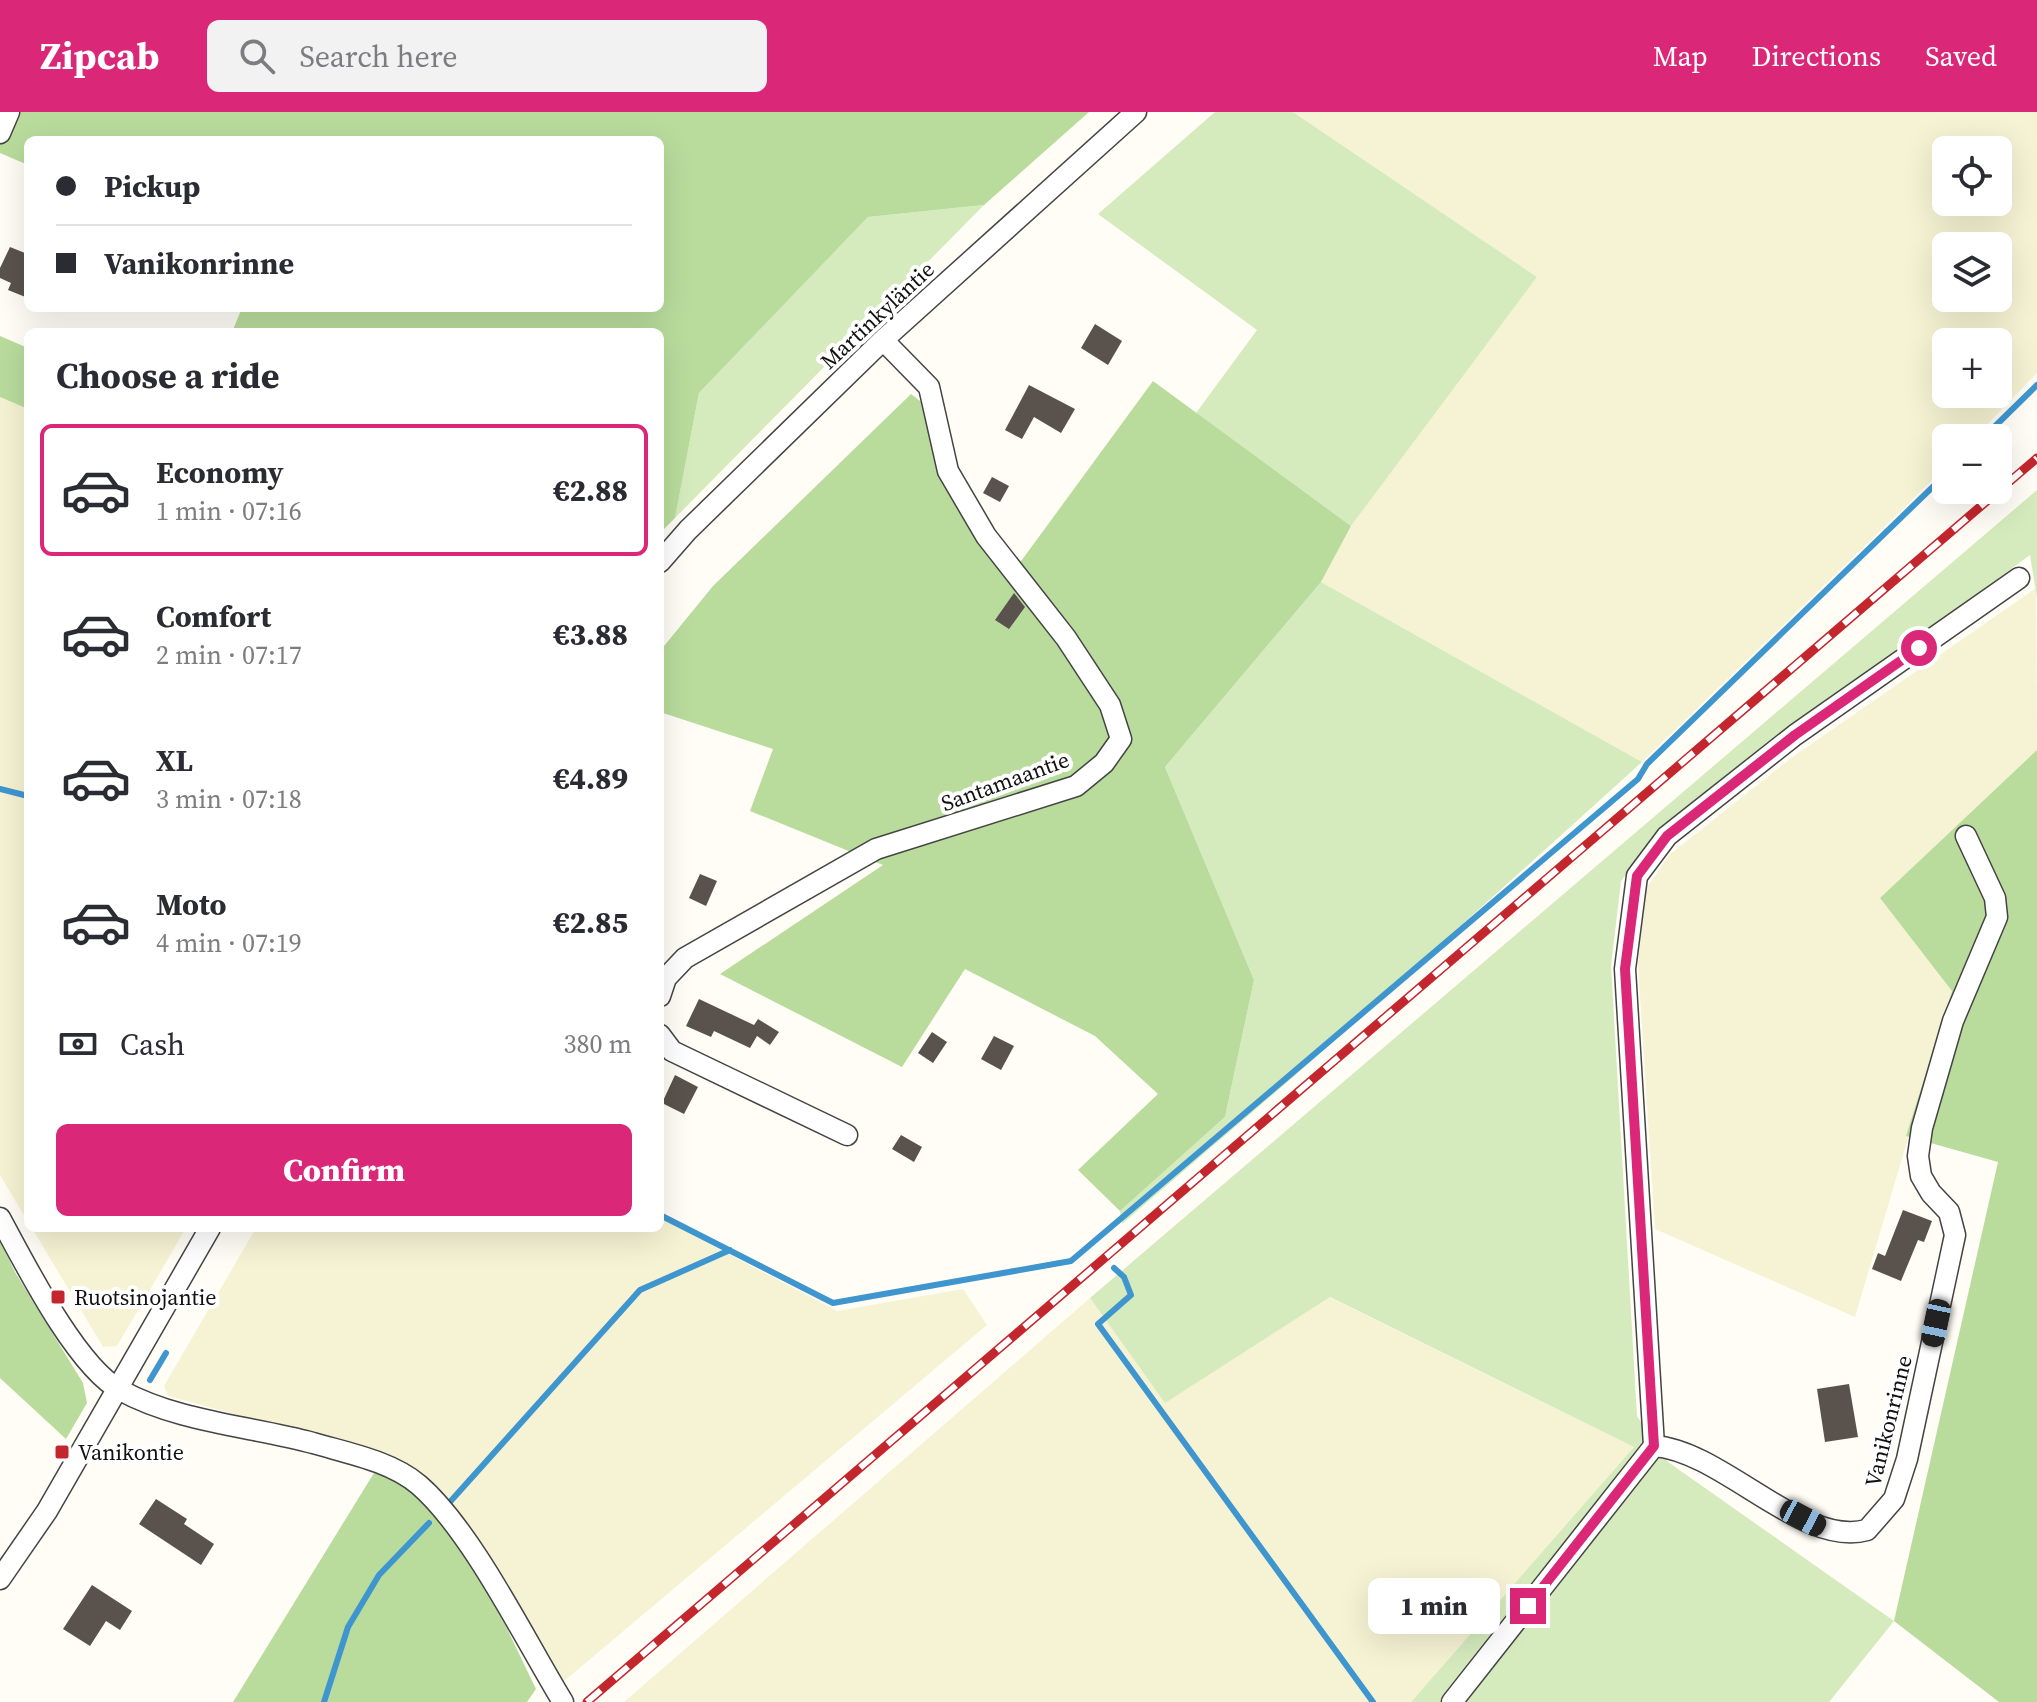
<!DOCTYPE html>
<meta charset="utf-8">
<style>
:root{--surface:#fff;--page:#f2f2f3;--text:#2b2b33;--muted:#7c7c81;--line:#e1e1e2;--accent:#db2777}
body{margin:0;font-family:"Source Serif 4",serif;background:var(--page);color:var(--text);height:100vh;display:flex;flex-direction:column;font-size:30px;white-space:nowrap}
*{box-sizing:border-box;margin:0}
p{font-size:26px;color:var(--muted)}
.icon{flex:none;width:44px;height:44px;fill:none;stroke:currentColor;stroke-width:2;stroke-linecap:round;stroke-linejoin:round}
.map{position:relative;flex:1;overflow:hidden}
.side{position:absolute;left:24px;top:216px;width:640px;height:904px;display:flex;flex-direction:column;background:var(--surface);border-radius:12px;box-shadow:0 8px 32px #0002}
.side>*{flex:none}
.top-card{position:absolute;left:24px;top:24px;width:640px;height:176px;border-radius:12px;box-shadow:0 8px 32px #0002;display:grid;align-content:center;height:176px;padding:0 32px;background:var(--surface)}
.tools{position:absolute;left:1932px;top:24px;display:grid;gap:16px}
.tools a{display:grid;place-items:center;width:80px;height:80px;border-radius:12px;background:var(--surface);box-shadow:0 8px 32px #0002;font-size:40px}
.end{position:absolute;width:36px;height:36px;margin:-18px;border:10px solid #db2777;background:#fff;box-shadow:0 0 0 4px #fff}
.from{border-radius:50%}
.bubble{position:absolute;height:56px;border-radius:12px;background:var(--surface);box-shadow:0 8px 32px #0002;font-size:26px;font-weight:800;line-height:56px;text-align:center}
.car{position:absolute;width:24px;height:48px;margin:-24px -12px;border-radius:10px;box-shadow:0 0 6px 2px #0007;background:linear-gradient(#222 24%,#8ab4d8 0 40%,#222 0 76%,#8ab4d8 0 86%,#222 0)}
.top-card b{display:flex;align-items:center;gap:28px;height:76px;font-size:30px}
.top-card b+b{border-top:2px solid var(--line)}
.top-card i{width:20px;height:20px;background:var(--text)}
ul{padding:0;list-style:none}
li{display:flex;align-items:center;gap:24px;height:132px;margin:0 16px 12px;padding:0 16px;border:4px solid transparent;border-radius:12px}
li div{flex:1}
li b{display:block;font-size:30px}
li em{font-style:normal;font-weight:800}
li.on{border-color:var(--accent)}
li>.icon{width:72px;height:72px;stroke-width:1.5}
h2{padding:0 32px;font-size:36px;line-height:96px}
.pay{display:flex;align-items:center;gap:20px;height:88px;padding:0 32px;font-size:30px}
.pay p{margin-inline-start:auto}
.button{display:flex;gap:16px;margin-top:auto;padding:16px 32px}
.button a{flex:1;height:92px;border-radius:12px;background:var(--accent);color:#fff;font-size:32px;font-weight:800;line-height:92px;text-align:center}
header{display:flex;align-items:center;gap:48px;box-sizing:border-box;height:112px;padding:0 40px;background:var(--accent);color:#fff}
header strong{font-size:38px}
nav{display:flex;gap:44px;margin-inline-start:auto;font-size:28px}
.search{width:560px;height:72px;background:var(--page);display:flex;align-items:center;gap:20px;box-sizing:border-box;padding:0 28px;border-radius:12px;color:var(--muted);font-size:30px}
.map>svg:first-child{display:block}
.farmland{fill:#f6f3d4;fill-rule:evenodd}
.green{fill:#d5ebbd}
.forest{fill:#b9dc9c}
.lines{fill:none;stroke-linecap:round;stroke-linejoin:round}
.stream{stroke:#3f96cf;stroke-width:6}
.building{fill:#5a524d}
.minor-casing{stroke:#444;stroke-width:23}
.minor{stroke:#fff;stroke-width:20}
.rail-casing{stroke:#c4262e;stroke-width:9}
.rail{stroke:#fff;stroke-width:6;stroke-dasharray:18;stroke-linecap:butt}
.route{stroke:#db2777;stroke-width:10}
.poi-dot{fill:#c4262e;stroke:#fff;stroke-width:3}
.labels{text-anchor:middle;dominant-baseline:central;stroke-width:8;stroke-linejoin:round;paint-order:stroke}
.street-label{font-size:22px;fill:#111;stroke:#fff}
.poi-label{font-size:22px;fill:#111;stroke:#fff;text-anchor:start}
</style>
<header>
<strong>Zipcab</strong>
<div class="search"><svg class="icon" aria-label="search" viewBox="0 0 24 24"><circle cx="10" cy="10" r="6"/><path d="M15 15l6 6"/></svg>Search here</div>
<nav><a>Map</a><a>Directions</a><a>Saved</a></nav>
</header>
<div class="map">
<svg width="2037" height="1590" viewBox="0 0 2037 1590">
<rect width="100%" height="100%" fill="#fffdf5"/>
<path class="farmland" d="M 1293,0 L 2037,0 L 2037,261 L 1974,326 L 1946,326 L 1946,355 L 1642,650 L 1321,470 L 1351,414 L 1537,165 ZM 1946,38 L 1998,38 L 1998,90 L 1946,90 ZM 1946,134 L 1998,134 L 1998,186 L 1946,186 ZM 1946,230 L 1998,230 L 1998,282 L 1946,282 Z
M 0,285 L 28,297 L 28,1110 L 0,1063 Z
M 2036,476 L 2037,638 L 1880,786 L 1952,878 L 1855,1205 L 1655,1117 L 1638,852 L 1646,777 L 1669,743 L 1794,644 Z
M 660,1106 L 837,1199 L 963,1177 L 987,1213 L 563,1570 L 418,1372 L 282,1315 L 168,1284 L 164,1274 L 256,1116 L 660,1116 Z
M 32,1116 L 186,1116 L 117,1234 L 103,1235 Z
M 1329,1185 L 1634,1335 L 1411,1590 L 624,1590 L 1090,1186 L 1165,1290 Z"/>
<path class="green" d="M 1215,0 L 1293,0 L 1537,165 L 1351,414 L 1196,301 L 1257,218 L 1098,102 Z
M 984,93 L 675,406 L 699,281 L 868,105 Z
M 2037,378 L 2037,486 L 2030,443 L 1661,714 L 1621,769 L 1611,854 L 1637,1304 L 1668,1350 L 1894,1509 L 1829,1590 L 1411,1590 L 1634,1335 L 1330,1185 L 1165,1291 L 1090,1186 Z
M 1321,470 L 1642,650 L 1299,960 L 1122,1112 L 1120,1099 L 1225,1005 L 1254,868 L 1165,655 Z"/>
<path class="forest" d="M 0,0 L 1089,0 L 984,93 L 868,105 L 699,281 L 675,406 L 660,421 L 660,220 L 232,220 L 242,196 L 660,196 L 660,28 L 28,28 L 28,53 L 0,41 Z
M 0,224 L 28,236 L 28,297 L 0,285 Z
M 1153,269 L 1351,414 L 1321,470 L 1165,655 L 1254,868 L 1225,1005 L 1120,1099 L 1078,1058 L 1158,982 L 1095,924 L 965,857 L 902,955 L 720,862 L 883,753 L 750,699 L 773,637 L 660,600 L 660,539 L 713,474 L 911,282 L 924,292 L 1008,467 Z
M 2037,638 L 2037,1590 L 1999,1590 L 1894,1509 L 1998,1050 L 1906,1024 L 1952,879 L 1880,786 Z
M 0,1128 L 15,1160 L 83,1271 L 87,1291 L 66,1327 L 0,1266 Z
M 371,1348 L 418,1372 L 463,1425 L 536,1577 L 527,1590 L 233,1590 L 374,1361 Z"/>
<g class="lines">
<path class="stream" d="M 1983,326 L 2037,273
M 0,677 L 28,684
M 660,1103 L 833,1191 L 1071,1149 L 1638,667 L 1647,652 L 1946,362
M 1114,1156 L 1124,1165 L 1131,1183 L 1098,1212 L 1373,1590
M 150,1268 L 166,1241
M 449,1391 L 640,1178 L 730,1138
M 324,1590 L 348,1515 L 379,1463 L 429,1411"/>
</g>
<path class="building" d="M 10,135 L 25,141 L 28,135 L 28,186 L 8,178 L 11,171 L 0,166 L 0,156 Z
M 1095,212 L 1122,229 L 1108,253 L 1081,236 Z
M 1029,273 L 1075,297 L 1061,321 L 1034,305 L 1022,327 L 1005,318 Z
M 992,365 L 1009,374 L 1000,390 L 983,381 Z
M 1014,481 L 1025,495 L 1009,517 L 995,508 Z
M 700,762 L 717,769 L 706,794 L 689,786 Z
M 699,887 L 754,913 L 758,907 L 779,920 L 770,933 L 757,924 L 750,936 L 714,919 L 711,925 L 686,914 Z
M 932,920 L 947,930 L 933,951 L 918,941 Z
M 994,924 L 1014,934 L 1001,958 L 981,947 Z
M 675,963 L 698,975 L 684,1002 L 662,991 Z
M 901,1023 L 922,1035 L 914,1050 L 892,1037 Z
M 1903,1098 L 1932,1109 L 1924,1130 L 1918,1128 L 1901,1169 L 1872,1157 L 1878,1141 L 1885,1144 Z
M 1849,1272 L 1858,1325 L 1825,1330 L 1817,1277 Z
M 156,1387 L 187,1407 L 184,1412 L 214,1432 L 201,1453 L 139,1412 Z
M 92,1473 L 132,1499 L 120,1518 L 106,1509 L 90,1534 L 63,1517 Z"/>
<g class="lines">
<defs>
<path id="minor" d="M 0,21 L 9,0
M 660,450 L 688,418 L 883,228 L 1136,0
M 660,884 L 666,866 L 685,846 L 876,737 L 1076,674 L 1104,651 L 1121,627 L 1110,593 L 1066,526 L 986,424 L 948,359 L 929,275 L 883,228
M 660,923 L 672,939 L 847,1023
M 0,1106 C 25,1152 76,1254 120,1278 C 178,1310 250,1314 313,1331 C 347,1341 391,1349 419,1373 C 472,1419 525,1528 563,1590
M 1654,1334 L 1625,857 L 1637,764 L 1667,724 L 1795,623 L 2019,466
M 1654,1334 C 1723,1339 1802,1436 1867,1418 L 1894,1387 L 1907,1347 L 1955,1123 L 1949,1100 L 1931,1081 L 1921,1064 L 1918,1044 L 1922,1016 L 1953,909 L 1997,805 L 1995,786 L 1966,724
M 0,1467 L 47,1399 L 210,1116
M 1452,1590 L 1654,1334"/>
</defs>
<use href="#minor" class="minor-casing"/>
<use href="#minor" class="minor"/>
<defs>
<path id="rail" d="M 587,1590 L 2037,346"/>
</defs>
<use href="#rail" class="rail-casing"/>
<use href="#rail" class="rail"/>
</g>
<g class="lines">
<path class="route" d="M 1528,1494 L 1654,1334 L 1625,857 L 1637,764 L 1667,724 L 1795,623 L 1919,536"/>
</g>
<g class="poi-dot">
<rect x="50" y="1177" width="16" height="16" rx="4"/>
<rect x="54" y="1332" width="16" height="16" rx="4"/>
</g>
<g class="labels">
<g class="street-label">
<text transform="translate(877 203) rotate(-43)">Martinkyläntie</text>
<text transform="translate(1005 669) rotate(-20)">Santamaantie</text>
<text transform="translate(1888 1309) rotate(-76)">Vanikonrinne</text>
</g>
<g class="poi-label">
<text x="74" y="1185">Ruotsinojantie</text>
<text x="78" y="1340">Vanikontie</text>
</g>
</g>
</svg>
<div class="tools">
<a><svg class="icon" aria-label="locate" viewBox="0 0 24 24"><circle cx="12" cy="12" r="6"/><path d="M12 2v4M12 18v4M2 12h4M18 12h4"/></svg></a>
<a><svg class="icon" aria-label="layers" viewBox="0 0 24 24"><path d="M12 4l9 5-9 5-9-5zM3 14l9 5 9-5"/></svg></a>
<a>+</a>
<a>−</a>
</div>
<i class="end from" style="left:1919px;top:536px"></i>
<i class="end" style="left:1528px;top:1494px"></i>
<div class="bubble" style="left:1368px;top:1466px;width:132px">1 min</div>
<i class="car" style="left:1936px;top:1211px;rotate:192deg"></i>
<i class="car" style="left:1803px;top:1406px;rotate:118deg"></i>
<div class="top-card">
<b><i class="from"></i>Pickup</b>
<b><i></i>Vanikonrinne</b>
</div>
<section class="side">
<h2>Choose a ride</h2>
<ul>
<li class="on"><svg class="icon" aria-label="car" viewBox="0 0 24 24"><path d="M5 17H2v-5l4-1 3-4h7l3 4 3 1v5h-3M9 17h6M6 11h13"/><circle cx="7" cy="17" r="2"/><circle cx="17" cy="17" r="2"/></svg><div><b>Economy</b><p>1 min · 07:16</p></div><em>€2.88</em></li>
<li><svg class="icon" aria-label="car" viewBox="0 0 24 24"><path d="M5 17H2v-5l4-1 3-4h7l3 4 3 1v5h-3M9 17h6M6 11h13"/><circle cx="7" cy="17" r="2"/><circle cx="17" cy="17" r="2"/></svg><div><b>Comfort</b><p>2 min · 07:17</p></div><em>€3.88</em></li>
<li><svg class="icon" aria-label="car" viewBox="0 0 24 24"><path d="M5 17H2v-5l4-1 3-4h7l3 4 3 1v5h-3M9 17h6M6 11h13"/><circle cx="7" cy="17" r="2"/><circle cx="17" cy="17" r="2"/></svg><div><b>XL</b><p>3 min · 07:18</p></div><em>€4.89</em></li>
<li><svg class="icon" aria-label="car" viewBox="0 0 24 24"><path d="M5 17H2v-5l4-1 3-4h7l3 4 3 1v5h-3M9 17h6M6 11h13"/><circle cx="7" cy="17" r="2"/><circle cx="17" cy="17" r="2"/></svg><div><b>Moto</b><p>4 min · 07:19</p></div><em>€2.85</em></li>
</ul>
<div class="pay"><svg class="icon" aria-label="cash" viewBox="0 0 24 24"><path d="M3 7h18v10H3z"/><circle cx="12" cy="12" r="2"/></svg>Cash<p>380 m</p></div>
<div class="button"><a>Confirm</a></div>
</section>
</div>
